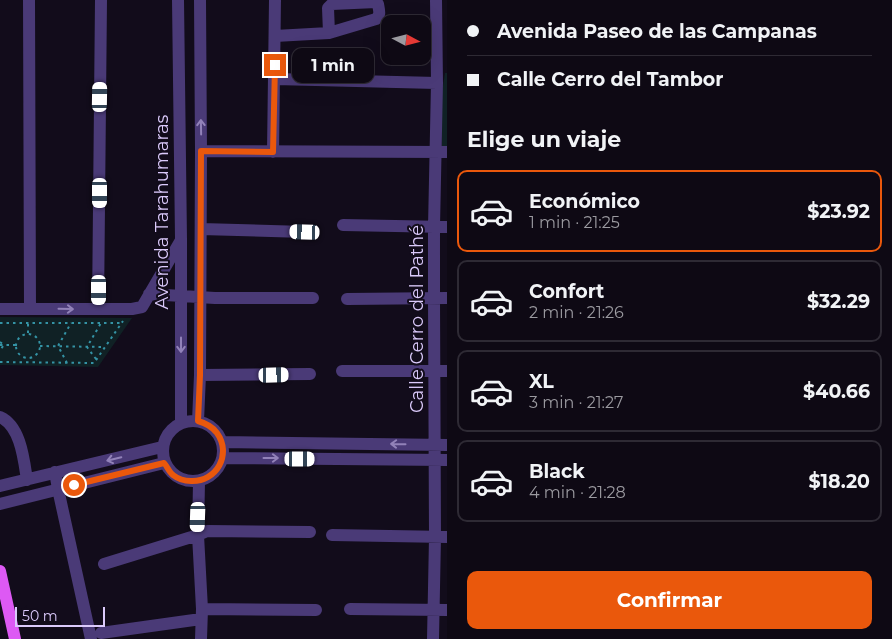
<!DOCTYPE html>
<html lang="es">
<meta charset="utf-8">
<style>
:root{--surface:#0e0914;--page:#1c1722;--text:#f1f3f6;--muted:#9b9aa0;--line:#2e2a34;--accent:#ea580c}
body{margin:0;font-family:Montserrat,sans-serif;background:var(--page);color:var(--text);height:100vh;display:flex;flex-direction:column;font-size:19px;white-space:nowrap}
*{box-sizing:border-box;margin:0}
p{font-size:16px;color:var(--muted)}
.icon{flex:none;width:28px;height:28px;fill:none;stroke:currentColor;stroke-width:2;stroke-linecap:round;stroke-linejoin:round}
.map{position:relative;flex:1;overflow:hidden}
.details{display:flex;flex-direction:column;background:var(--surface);width:445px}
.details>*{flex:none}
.banner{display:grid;align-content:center;height:110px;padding:0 20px;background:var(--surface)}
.needle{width:32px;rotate:97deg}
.controls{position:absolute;left:381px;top:15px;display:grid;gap:10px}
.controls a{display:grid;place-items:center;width:50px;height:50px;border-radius:10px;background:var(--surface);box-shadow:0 5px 20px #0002,0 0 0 1px var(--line);font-size:25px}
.scale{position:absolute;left:15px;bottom:12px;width:90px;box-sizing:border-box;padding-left:5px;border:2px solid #dbcafb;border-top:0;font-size:14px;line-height:18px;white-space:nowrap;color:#dbcafb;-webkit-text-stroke:4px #120c1b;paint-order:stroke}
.end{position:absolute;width:22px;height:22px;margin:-11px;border:6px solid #ea580c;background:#fff;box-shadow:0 0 0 2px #fff}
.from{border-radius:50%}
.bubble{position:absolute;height:35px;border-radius:10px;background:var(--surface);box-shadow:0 5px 20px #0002,0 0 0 1px var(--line);font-size:16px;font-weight:700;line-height:35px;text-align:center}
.car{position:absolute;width:15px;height:30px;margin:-15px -8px;border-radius:6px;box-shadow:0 0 4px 1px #0007;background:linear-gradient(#fff 24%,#345 0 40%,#fff 0 76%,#345 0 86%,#fff 0)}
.banner b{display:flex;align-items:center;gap:18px;height:48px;font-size:19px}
.banner b+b{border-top:1px solid var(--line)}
.banner i{width:12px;height:12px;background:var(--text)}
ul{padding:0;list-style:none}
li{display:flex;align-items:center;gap:15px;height:82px;margin:0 10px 8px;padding:0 10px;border:2px solid var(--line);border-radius:10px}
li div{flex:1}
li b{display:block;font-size:19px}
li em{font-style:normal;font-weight:700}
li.on{border-color:var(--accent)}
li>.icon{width:45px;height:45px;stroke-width:1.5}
h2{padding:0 20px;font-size:22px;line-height:60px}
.button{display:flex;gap:10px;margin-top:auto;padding:10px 20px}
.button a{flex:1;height:58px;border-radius:10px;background:var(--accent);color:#fff;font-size:20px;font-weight:700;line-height:58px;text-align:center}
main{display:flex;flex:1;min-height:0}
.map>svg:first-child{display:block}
.green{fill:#102125}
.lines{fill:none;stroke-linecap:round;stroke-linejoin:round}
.path{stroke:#3493a5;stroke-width:2;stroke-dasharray:2.5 4;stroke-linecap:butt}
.minor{stroke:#4a3a77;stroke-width:12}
.major{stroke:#dd59f4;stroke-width:12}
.oneway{stroke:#9282b9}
.route{stroke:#ea580c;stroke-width:6}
.labels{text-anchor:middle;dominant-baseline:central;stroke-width:4;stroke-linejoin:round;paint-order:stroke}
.street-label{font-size:18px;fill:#dbcafb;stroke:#120c1b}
</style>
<main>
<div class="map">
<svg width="447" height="639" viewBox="0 0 447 639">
<rect width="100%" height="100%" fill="#120c1b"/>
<path class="green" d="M 445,73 L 447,73 L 447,148 L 442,149 L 442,92 Z
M 0,317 L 132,318 L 98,367 L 0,365 Z"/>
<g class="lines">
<path class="path" d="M 0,323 L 122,323
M 28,333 L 28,323
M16 346a12 12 0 1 1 24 0a12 12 0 1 1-24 0Z
M 0,342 L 4,345 L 0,350
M 0,345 L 16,345
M 40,346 L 105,347
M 96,359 L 87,347 L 101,323
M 0,362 L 94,363 L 123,321
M 67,363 L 58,346 L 71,323"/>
<path class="minor" d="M 29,0 L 30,309
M 178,0 L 181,239 L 181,423
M 275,36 L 329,33 L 376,19 C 381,15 379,10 378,4 L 376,2 L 332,4 L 328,8 L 329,33
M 275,79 L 437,83
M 201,151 L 447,152
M 273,152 L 275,0
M 343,225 L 447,227
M 201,229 L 305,232
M 149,294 L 215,298 L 313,298
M 347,299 L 447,298
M 0,309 L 132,309 L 142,307 L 181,240
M 98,309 L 101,0
M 342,371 L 447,371
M 200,375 L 310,374
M 0,417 C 21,426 24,461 27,480
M163 451a30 30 0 1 1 60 0a30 30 0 1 1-60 0Z
M 198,421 L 200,375 L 201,151 L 200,0
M 222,442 L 447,445
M 223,458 L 447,460
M 55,472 L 58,489 L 91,639
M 199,482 L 198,535 L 202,609 L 201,639
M 0,486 L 162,447
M 0,504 L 164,463
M 332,535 L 447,537
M 104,564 L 198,535 L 207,531 L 310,532
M 202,609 L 316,610
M 350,609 L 447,610
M 101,633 L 201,619
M 433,639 L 435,537 L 434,298 L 434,227 L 437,83 L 436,0"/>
<path class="major" d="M 0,571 L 15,639"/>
</g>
<defs><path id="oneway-shaft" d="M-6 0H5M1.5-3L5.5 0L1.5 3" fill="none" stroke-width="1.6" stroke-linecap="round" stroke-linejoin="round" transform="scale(1.25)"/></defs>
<g class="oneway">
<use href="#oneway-shaft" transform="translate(201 127) rotate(-91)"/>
<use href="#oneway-shaft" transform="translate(66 309) rotate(1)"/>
<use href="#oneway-shaft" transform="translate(181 345) rotate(90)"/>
<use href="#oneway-shaft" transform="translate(398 444) rotate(-179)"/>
<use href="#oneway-shaft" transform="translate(271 458)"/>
<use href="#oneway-shaft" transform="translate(114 459) rotate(167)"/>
</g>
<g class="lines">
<path class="route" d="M 74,485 L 164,463 C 167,466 169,472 173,475 C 178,479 185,481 191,481 C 217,482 232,454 217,433 C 212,426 205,423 198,421 L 200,375 L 201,151 L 273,152 L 275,65"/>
</g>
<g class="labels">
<g class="street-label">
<text transform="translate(162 212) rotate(-90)">Avenida Tarahumaras</text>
<text transform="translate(417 319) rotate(-90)">Calle Cerro del Pathé</text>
</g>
</g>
</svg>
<div class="controls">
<a><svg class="needle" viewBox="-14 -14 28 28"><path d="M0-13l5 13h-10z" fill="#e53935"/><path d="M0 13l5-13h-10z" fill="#9b9aa0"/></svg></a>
</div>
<div class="scale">50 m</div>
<i class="end from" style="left:74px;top:485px"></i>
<i class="end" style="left:275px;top:65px"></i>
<div class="bubble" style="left:292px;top:48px;width:82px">1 min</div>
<i class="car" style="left:100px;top:97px;rotate:1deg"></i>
<i class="car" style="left:100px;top:193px;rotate:180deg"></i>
<i class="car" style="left:305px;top:232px;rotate:272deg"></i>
<i class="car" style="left:99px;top:290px;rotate:180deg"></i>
<i class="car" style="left:274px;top:375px;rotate:89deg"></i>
<i class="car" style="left:300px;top:459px;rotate:90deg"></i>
<i class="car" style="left:198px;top:517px;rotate:182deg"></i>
</div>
<section class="details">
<div class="banner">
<b><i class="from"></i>Avenida Paseo de las Campanas</b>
<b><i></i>Calle Cerro del Tambor</b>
</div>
<h2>Elige un viaje</h2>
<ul>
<li class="on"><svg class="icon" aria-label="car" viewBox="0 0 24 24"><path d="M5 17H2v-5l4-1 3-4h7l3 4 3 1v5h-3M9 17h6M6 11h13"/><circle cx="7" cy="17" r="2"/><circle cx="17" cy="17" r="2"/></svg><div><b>Económico</b><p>1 min · 21:25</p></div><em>$23.92</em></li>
<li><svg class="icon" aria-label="car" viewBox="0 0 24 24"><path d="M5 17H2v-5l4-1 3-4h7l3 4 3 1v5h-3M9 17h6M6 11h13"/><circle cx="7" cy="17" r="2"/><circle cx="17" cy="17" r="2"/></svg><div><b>Confort</b><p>2 min · 21:26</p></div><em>$32.29</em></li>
<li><svg class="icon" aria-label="car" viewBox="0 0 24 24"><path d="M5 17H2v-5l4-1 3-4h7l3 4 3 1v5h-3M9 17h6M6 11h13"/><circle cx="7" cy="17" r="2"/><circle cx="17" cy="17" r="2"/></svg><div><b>XL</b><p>3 min · 21:27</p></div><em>$40.66</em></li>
<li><svg class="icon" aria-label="car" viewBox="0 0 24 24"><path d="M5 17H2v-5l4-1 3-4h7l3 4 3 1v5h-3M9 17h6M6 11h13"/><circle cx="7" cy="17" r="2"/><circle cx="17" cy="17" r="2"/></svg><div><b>Black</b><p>4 min · 21:28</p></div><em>$18.20</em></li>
</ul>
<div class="button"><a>Confirmar</a></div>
</section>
</main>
